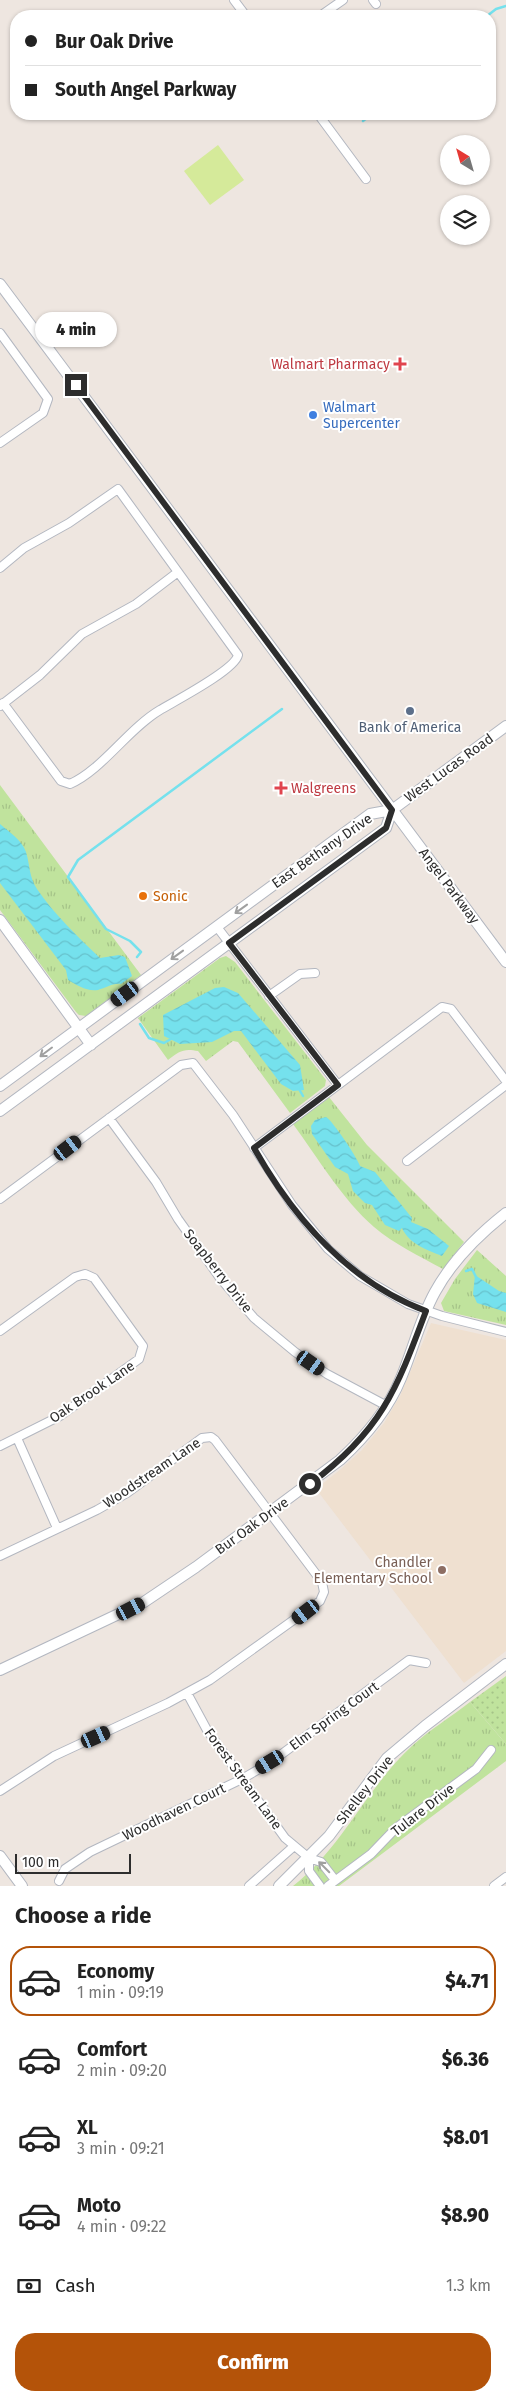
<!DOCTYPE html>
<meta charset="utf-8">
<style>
:root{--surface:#fff;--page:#f2f2f2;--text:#222;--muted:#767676;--line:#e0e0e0;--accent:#b45309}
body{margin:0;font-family:"Fira Sans",sans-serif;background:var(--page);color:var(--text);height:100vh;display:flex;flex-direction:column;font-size:19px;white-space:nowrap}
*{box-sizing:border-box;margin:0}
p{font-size:16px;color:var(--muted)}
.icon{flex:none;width:28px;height:28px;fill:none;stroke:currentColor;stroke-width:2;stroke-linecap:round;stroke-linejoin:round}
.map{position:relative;height:1886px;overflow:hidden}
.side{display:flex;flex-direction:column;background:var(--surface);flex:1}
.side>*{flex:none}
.top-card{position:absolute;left:10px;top:10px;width:486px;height:110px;border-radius:20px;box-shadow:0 1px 4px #0004;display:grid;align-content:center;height:110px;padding:0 15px;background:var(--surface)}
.needle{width:32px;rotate:323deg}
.tools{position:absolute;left:440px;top:135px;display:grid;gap:10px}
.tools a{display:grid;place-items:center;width:50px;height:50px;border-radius:50%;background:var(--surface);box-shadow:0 1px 4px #0004;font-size:25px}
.scale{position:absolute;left:15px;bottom:12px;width:116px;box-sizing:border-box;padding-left:5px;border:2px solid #2d2d2d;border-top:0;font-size:14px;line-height:18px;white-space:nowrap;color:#2d2d2d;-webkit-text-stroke:4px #fff;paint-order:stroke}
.end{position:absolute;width:22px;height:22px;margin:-11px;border:6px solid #2d2d2d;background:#fff;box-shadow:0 0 0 2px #fff}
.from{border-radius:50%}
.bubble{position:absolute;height:35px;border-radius:18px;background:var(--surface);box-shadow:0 1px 4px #0004;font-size:16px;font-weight:800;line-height:35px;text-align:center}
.car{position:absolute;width:15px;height:30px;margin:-15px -8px;border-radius:6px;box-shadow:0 0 4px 1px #0007;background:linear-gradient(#222 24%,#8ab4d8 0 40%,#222 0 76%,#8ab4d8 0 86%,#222 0)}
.top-card b{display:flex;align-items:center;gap:18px;height:48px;font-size:19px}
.top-card b+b{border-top:1px solid var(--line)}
.top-card i{width:12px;height:12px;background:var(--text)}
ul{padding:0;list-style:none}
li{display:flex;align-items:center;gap:15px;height:70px;margin:0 10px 8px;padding:0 5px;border:2px solid transparent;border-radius:20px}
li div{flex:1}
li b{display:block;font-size:19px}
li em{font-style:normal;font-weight:800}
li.selected{border-color:var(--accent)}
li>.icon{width:45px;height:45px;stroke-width:1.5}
h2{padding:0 15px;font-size:22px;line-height:60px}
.pay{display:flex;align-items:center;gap:12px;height:55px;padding:0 15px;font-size:19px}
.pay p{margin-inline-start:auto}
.primary-button{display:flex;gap:10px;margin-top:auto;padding:10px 15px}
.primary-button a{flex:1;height:58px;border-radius:20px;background:var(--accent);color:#fff;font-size:20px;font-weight:800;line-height:58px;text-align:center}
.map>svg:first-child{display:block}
.education{fill:#efe0d0}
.grass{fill:url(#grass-tufts)}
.park{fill:url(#park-dots)}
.pitch{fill:#d5ea9a}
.water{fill:url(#water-waves)}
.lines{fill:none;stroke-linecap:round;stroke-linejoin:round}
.stream{stroke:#75e1ed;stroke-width:2.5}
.street-casing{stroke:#b3b7c0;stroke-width:10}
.secondary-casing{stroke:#b3b7c0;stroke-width:12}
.street{stroke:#fff;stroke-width:8}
.secondary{stroke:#fff;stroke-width:10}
.oneway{stroke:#a0a0a0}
.route{stroke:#2d2d2d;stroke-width:6}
.health-dot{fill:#e0444e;stroke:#fff;stroke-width:2}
.shop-dot{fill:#3f7fe0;stroke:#fff;stroke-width:2}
.service-dot{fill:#5c6f8a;stroke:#fff;stroke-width:2}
.food-dot{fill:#e8710a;stroke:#fff;stroke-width:2}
.education-dot{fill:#8d6e63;stroke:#fff;stroke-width:2}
.labels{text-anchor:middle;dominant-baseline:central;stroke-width:4;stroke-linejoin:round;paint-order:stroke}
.health-label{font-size:14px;fill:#be3a42;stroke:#fff;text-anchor:end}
.shop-label{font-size:14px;fill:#366cbe;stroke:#fff;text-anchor:start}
.service-label{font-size:14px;fill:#4e5e75;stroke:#fff}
.street-label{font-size:14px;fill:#2d2d2d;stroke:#fff}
.food-label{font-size:14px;fill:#c56008;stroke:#fff;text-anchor:start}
.education-label{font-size:14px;fill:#785e54;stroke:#fff;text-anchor:end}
</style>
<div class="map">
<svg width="506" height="1886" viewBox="0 0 506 1886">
<defs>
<pattern id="grass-tufts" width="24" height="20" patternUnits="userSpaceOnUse" patternTransform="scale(1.25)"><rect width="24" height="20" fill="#c0e39d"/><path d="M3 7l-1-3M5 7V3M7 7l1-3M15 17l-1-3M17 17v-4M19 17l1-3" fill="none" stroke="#a5c388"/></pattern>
<pattern id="park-dots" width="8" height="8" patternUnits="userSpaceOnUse" patternTransform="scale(1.25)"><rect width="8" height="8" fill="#c0e39d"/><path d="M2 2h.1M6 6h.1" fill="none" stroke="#a5c388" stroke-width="1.8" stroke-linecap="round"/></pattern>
<pattern id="water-waves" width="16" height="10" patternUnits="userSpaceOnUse" patternTransform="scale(1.25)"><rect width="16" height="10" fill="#75e1ed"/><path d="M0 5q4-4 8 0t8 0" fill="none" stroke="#66c1cc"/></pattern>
</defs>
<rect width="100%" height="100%" fill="#eee6e0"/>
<path class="education" d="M 431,1323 L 506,1340 L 506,1651 L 464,1683 L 316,1489 L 341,1469 L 362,1450 L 384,1423 L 400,1396 Z"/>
<path class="grass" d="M 0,785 L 141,975 L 86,1016 L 79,1015 L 76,1012 L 0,910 Z
M 226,956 L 235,962 L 326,1080 L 325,1086 L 290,1113 L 238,1042 L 233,1041 L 206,1061 L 198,1051 C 184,1048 179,1051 168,1060 L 138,1018 L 220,958 Z
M 329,1097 L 367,1145 L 464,1242 L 443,1269 C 419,1256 394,1244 374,1227 C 342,1199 318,1158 293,1124 Z
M 477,1250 L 506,1276 L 506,1325 L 444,1311 L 441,1303 L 455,1279 Z
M 470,1702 L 506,1744 L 506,1761 L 339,1886 L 293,1886 C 342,1848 367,1787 412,1746 C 429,1730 451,1717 470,1702 Z"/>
<path class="park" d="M 506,1676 L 506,1744 L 470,1702 Z"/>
<path class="pitch" d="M 218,145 L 244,180 L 210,205 L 184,171 Z"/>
<path class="water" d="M 0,824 C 9,832 22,840 26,852 C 30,865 29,877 37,889 C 54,914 78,937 100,958 L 119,955 L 125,957 L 132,976 L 121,984 C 112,983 106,988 98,990 C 87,992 77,985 68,980 L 66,970 L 0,883 Z
M 224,987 L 238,993 L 300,1065 L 304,1090 L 293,1091 L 281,1084 L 241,1031 L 234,1031 L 212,1042 L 180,1044 L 164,1036 L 163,1015 L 215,988 Z
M 326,1117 C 332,1120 357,1157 360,1166 L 375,1172 L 412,1218 L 411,1222 L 428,1229 L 449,1246 L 442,1256 C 427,1250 409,1244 402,1228 L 399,1231 L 385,1225 L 372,1205 L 365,1203 L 353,1191 L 348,1174 L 335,1167 L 312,1134 L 311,1126 L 315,1120 Z
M 475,1275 L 499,1291 L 506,1293 L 506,1312 L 477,1303 L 473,1294 Z"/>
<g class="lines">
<path class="stream" d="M 487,16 L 496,9 L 506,6
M 363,121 L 372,114
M 137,957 L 141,952 L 130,941 L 106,929 L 68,877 L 78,860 L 282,709
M 140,1024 L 149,1038 L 164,1043 L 171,1039
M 299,1089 L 303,1096
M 466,1271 L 472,1269 L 476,1277"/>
<defs>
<path id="street" d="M 234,0 L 246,16
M 373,0 L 376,4
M 320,16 L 343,0
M 318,114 L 366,179
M 0,333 L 48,399 L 43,413 L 0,443
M 0,568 L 24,548 L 69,523 L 118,489 L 238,655 C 235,670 175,701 160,710 C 128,729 102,770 70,784 L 61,781 L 3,703
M 0,706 L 40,675 L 82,634 L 136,604 L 178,572
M 217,927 L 338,1085
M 269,996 L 300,974 L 315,973
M 109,1118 L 156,1182 L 178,1219 L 220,1278 L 254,1318 L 295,1352 L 327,1374 L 387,1406
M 254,1148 L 442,1007 L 451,1009 L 506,1081
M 407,1161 L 506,1085
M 0,1199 L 181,1065 L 193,1063 L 233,1115 L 292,1205 L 328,1249 L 360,1276 L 408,1304 L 442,1316 L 506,1332
M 0,1331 L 75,1277 L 85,1274 L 94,1278 L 143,1346 L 139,1359 L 60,1416 L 0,1446
M 17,1438 L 57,1528
M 0,1556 L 97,1510 L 127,1493 L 202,1438 L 211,1437 L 215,1440 L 322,1582 L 324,1592 L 320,1601 L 210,1680 L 168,1703 L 54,1756 L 0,1791
M 187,1693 L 207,1730 L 285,1838 L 309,1858 L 321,1862 L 335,1880
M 309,1858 L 309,1871 L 320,1886
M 59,1881 L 65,1869 L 90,1852 L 242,1779 L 271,1762 L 409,1660 L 426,1663
M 249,1886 L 293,1847
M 328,1886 L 371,1854 L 396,1828 L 476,1769 L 491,1750
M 494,1886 L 506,1877"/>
<path id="secondary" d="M 0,284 L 506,962
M 0,920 L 91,1045
M 0,1086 L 370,814 L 392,810 L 506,726
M 0,1111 L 386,828 L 392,810
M 0,1670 L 144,1602 L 196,1567 L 340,1460 C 365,1437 388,1410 401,1378 C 413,1350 420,1319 435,1292 C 452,1261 478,1235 506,1213
M 0,1856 L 22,1886
M 279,1886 L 329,1836 L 387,1758 L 425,1726 L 506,1664"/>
</defs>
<use href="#street" class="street-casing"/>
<use href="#secondary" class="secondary-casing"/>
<use href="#street" class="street"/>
<use href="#secondary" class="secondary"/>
</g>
<defs><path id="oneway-shaft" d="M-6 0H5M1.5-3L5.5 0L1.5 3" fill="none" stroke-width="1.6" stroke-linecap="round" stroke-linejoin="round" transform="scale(1.25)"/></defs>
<g class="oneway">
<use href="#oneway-shaft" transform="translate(241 909) rotate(144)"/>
<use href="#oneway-shaft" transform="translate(177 955) rotate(144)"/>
<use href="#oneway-shaft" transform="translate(46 1052) rotate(143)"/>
<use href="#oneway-shaft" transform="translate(324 1867) rotate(-135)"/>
</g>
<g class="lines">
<path class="route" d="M 76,385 L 392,810 L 386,828 L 229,943 L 338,1085 L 254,1148 C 294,1219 349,1282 426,1311 C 396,1391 381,1431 310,1484"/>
</g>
<g class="health-dot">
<path d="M397.5 356.5h5v5h5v5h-5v5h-5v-5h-5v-5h5z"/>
<path d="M278.5 780.5h5v5h5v5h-5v5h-5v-5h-5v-5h5z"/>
</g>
<circle class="shop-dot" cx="313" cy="415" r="5"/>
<circle class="service-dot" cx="410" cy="711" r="5"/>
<circle class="food-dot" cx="143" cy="896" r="5"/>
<circle class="education-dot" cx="442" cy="1570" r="5"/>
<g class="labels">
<g class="health-label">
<text x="390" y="364">Walmart Pharmacy</text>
<text x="291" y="788" text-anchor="start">Walgreens</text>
</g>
<g class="shop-label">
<text x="323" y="407">Walmart<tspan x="323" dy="16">Supercenter</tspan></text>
</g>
<g class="service-label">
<text x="410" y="727">Bank of America</text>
</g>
<g class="street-label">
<text transform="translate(449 768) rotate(-36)">West Lucas Road</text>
<text transform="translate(322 851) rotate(-35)">East Bethany Drive</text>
<text transform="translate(449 886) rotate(53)">Angel Parkway</text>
<text transform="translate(218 1271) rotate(52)">Soapberry Drive</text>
<text transform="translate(92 1392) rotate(-34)">Oak Brook Lane</text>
<text transform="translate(152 1473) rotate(-34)">Woodstream Lane</text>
<text transform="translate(252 1526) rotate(-36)">Bur Oak Drive</text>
<text transform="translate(334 1716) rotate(-36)">Elm Spring Court</text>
<text transform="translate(243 1779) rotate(54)">Forest Stream Lane</text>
<text transform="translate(365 1790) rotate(-52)">Shelley Drive</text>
<text transform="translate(423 1810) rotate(-38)">Tulare Drive</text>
<text transform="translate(174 1812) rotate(-26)">Woodhaven Court</text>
</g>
<g class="food-label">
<text x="153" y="896">Sonic</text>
</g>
<g class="education-label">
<text x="432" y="1562">Chandler<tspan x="432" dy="16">Elementary School</tspan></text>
</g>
</g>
</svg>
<div class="tools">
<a><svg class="needle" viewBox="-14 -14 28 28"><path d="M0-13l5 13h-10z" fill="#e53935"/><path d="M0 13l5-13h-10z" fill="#767676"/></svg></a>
<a><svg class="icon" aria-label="layers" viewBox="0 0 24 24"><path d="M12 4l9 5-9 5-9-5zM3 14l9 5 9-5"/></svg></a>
</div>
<div class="scale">100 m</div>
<i class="end from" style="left:310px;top:1484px"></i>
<i class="end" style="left:76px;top:385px"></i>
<div class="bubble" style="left:35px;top:312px;width:82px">4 min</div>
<i class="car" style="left:125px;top:994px;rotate:234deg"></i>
<i class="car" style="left:68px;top:1148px;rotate:53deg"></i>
<i class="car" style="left:311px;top:1363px;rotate:125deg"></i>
<i class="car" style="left:131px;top:1609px;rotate:63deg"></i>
<i class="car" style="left:306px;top:1612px;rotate:233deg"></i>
<i class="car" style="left:96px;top:1737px;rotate:66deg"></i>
<i class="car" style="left:270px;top:1762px;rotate:239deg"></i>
<div class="top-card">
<b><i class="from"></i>Bur Oak Drive</b>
<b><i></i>South Angel Parkway</b>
</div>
</div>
<section class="side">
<h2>Choose a ride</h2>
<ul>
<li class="selected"><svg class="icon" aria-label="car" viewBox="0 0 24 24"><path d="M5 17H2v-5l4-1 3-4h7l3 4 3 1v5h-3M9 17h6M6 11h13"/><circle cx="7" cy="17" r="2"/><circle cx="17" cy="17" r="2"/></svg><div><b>Economy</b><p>1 min · 09:19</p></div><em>$4.71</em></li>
<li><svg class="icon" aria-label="car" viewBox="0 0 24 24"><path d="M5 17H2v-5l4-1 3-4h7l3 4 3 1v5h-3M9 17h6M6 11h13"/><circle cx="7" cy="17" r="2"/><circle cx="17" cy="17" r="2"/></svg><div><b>Comfort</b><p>2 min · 09:20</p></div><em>$6.36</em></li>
<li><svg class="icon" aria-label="car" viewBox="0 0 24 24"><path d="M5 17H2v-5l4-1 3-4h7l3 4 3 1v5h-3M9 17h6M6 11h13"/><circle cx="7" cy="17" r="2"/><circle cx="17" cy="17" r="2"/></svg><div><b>XL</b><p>3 min · 09:21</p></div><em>$8.01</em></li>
<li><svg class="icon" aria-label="car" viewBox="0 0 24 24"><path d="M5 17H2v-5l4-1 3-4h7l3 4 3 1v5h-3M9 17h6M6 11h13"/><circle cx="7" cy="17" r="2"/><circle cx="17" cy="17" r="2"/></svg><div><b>Moto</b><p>4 min · 09:22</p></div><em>$8.90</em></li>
</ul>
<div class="pay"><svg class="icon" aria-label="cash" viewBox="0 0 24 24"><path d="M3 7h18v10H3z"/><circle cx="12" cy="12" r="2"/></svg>Cash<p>1.3 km</p></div>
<div class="primary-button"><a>Confirm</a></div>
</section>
